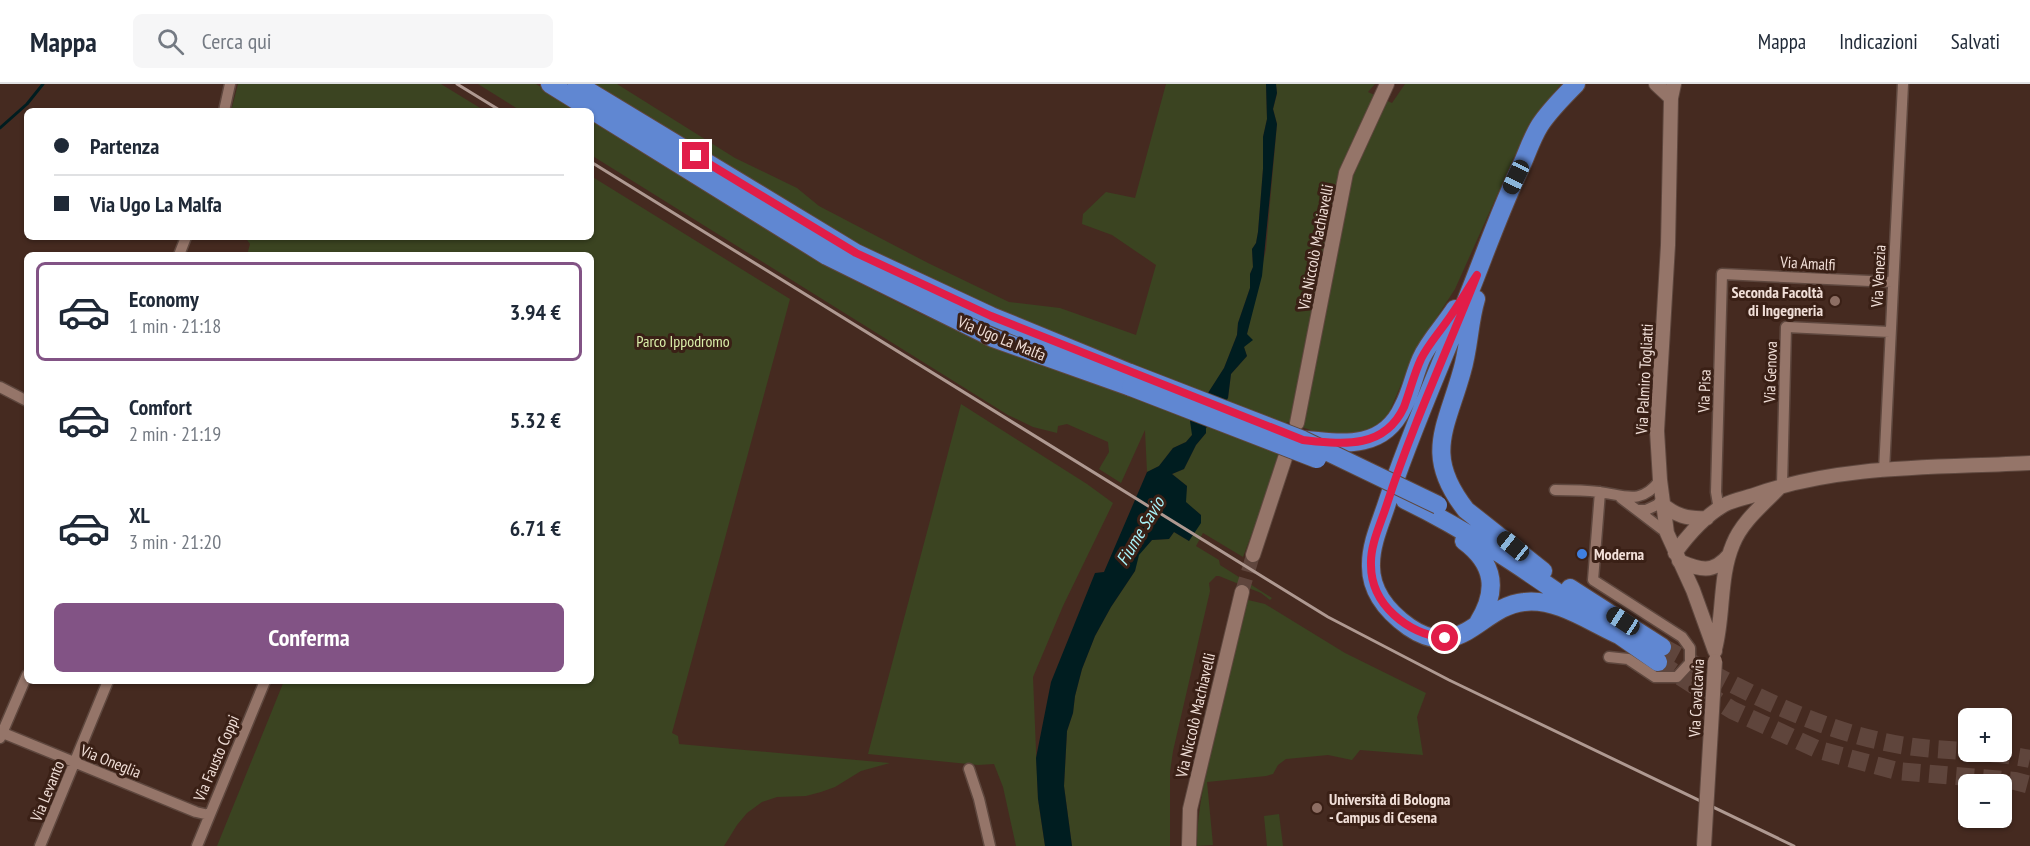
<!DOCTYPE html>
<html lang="it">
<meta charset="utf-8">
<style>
:root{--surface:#fff;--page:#f6f6f7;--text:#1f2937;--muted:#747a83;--line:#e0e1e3;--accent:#825385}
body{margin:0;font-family:"PT Sans Narrow",sans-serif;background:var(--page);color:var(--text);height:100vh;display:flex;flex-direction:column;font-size:22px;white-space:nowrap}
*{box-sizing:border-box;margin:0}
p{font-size:20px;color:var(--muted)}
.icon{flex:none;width:33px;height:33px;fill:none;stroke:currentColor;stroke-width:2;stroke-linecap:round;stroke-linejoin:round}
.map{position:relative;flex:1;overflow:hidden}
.panel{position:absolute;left:24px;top:168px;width:570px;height:432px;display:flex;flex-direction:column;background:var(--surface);border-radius:9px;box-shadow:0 2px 4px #0004}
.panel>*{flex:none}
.banner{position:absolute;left:24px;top:24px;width:570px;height:132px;border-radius:9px;box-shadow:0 2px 4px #0004;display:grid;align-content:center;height:132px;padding:0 30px;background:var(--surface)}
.tools{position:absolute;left:1958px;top:624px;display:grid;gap:12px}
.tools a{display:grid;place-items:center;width:54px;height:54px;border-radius:9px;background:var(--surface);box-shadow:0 2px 4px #0004;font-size:30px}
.end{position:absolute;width:27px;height:27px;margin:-14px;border:8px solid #e11d48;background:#fff;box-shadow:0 0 0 3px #fff}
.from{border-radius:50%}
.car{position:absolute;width:18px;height:36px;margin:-18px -9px;border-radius:8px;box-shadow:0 0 4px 2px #0007;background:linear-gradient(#222 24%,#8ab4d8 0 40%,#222 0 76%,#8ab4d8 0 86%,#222 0)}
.banner b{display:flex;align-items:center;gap:21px;height:57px;font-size:22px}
.banner b+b{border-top:2px solid var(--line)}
.banner i{width:15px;height:15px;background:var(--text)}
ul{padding:10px 0 0;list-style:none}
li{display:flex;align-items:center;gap:18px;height:99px;margin:0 12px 9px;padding:0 18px;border:3px solid transparent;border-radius:9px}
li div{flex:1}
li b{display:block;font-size:22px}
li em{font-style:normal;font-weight:700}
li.current{border-color:var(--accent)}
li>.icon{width:54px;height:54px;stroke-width:1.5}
.primary-button{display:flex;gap:12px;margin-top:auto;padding:12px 30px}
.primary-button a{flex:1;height:69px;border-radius:9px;background:var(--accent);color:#fff;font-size:24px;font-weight:700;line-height:69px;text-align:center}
header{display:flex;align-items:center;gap:36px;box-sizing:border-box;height:84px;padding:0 30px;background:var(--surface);border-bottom:2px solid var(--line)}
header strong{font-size:28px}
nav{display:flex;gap:33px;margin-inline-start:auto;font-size:21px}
.search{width:420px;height:54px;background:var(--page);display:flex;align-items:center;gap:15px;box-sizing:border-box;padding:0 21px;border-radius:9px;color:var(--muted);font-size:22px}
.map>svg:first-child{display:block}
.green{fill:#3b4421}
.water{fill:#001d20}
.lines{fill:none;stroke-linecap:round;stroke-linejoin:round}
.stream{stroke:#001d20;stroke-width:3}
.secondary-tunnel{stroke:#5f453c;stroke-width:14;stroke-dasharray:14 7;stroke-linecap:butt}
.highway-tunnel{stroke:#5f453c;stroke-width:18;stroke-dasharray:18 9;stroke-linecap:butt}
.street-casing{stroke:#5e473e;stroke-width:13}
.secondary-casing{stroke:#5e473e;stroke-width:16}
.highway-casing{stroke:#5e473e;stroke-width:20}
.street{stroke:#957569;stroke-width:10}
.secondary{stroke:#957569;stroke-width:14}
.highway{stroke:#6087d2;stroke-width:18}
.rail{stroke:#af9991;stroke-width:3}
.secondary-bridge-casing{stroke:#5e473e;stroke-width:16;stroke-linecap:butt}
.highway-bridge-casing{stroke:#5e473e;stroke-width:20;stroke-linecap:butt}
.secondary-bridge{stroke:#957569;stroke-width:14}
.highway-bridge{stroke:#6087d2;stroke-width:18}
.route{stroke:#e11d48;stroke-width:8}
.education-dot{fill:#8d6e63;stroke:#3a2016;stroke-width:2}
.shop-dot{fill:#3f7fe0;stroke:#3a2016;stroke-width:2}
.labels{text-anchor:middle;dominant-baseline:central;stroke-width:6;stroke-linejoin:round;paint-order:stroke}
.street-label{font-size:16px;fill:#f1dfd8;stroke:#3a2016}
.poi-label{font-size:16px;font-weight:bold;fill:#f1dfd8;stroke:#3a2016;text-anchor:start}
.park-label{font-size:16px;fill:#daeea9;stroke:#3a2016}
.water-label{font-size:18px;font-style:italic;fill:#a9f4fb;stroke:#3a2016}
</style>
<header>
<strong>Mappa</strong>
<div class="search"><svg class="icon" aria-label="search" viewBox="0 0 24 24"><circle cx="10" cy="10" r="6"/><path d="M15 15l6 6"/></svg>Cerca qui</div>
<nav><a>Mappa</a><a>Indicazioni</a><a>Salvati</a></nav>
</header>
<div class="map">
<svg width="2030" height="762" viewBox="0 0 2030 762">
<rect width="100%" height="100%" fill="#452a20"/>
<path class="green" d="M 238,0 L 441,0 L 485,27 L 231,27 Z
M 478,0 L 536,0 L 579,27 L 521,27 Z
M 590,0 L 617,0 L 735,74 L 797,104 L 819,122 L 928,179 L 1009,218 L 1060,224 L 1136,251 L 1156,181 L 1112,151 L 1082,140 L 1083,130 L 1106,108 L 1135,114 L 1166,0 L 1266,0 L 1267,35 L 1263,53 L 1263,85 L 1258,148 L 1256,159 L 1252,165 L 1253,183 L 1250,190 L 1250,204 L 1238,239 L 1237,251 L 1224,284 L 1211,305 L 1192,351 L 1186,358 L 1173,364 L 1159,382 L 1147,388 L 1145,346 L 1121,399 L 1099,385 L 1109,368 L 1108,358 L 1067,340 L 1058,342 L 1057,349 L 1033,343 L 1008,331 L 591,71 L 591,34 L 849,194 L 921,230 L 1019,272 L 1113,306 L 1128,278 L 1003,231 L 861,166 Z
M 1276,0 L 1375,0 L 1368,8 L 1392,19 L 1405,0 L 1561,0 L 1529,40 L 1455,205 L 1426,250 L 1411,277 L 1388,331 L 1366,350 L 1325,351 L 1287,338 L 1267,410 L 1243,473 L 1203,449 L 1196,462 L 1219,476 L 1220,481 L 1272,514 L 1270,516 L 1261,509 L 1219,492 L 1216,492 L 1209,499 L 1210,507 L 1173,667 L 1170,688 L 1170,762 L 1072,762 L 1064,702 L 1067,647 L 1073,629 L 1075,612 L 1082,585 L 1095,552 L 1111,523 L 1135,487 L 1138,471 L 1152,456 L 1169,455 L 1174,448 L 1189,457 L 1201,431 L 1185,418 L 1187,402 L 1172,390 L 1184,385 L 1196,361 L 1206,349 L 1206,344 L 1228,314 L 1231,290 L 1247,272 L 1244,263 L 1266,165 L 1277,40 L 1273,25 L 1277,10 Z
M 591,92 L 790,215 L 672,649 L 678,652 L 679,660 L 890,679 L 861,687 L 835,703 L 821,708 L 806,712 L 777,713 L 762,718 L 747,729 L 737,741 L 724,762 L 217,762 L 284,597 L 591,597 L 591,171 L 247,171 L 250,160 L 245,153 L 591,153 Z
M 961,320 L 1087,400 L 1113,419 L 1063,522 L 1033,593 L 1038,715 L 1045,762 L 1016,762 L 1003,703 L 994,680 L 978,681 L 868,670 Z
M 1248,516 L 1265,520 L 1345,569 L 1426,609 L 1417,633 L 1423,671 L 1360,666 L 1352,676 L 1328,671 L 1286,675 L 1278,681 L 1273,690 L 1266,692 L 1207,698 L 1213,761 L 1197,762 C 1197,732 1203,704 1209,675 C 1219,621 1230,568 1248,516 Z
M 1279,730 L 1283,762 L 1267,762 L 1264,732 Z"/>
<path class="water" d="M 1266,0 L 1276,0 L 1277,9 L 1273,25 L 1277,40 L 1262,192 L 1247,250 L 1253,256 L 1244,263 L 1247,272 L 1231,290 L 1228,314 L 1206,344 L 1206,349 L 1196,361 L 1184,385 L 1172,390 L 1187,402 L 1186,418 L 1201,431 L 1201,439 L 1189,457 L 1174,448 L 1169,455 L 1152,456 L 1139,471 L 1135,487 L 1111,523 L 1095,552 L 1082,585 L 1075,612 L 1073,629 L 1067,647 L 1064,702 L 1072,762 L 1045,762 L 1038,715 L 1036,674 L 1051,598 L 1095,489 L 1104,488 L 1147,388 L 1159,382 L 1173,364 L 1186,358 L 1192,351 L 1190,337 L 1224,284 L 1237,251 L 1238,239 L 1250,204 L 1250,190 L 1253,183 L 1252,165 L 1256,159 L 1258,148 L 1263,85 L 1263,53 L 1267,35 Z"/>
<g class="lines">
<path class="stream" d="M 0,44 L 27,20 L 43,0"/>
<path class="secondary-tunnel" d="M 1242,508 L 1253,471"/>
<path class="highway-tunnel" d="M 1662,563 C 1739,604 1819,649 1907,662 C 1947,668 1990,666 2030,675
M 1658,578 L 1732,626 L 1819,666 L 1897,687 L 2015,697 L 2030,701"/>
<defs>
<path id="street" d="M 224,27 L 230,0
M 179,171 L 186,153
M 0,303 L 27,317
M 1884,387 L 1903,0
M 1782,401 L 1786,243 L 1890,248
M 1555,406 C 1569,406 1584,406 1599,408 C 1624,411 1641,422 1660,396
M 1600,408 L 1593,496 L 1682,553 L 1690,564 L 1690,579 L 1677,593 L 1655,593 L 1628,575 L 1609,573
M 1621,414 L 1667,449
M 1637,426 L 1646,426 L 1661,419
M 1719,426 L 1716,408 L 1722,190 L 1892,198
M 3,649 L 196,728 L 209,731
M 0,654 L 27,591
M 969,685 L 979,715 L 990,762
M 40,762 L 108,597
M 197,762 L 265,597"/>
<path id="secondary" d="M 1656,0 L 1671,14
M 1674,0 L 1671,14 L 1668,161 L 1657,347 L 1660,396 L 1667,449 L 1693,506 L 1715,567
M 1297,339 L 1346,89 L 1387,0
M 1661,419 C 1676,432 1687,435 1707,434
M 1675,469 C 1688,451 1705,432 1724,421 C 1733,416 1745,414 1754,411 C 1841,380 1939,384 2030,379
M 1253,471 L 1285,374
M 1679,477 C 1700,486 1713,490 1729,471
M 1715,565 C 1724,531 1719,493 1733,460 C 1742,437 1764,420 1780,403
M 1189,762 L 1190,725 L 1242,508"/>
<path id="highway" d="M 550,0 L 827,172 L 993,254 L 1131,303
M 577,0 L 856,169 L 991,232 L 1130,289
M 1576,0 C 1563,13 1550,26 1540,41 C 1533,52 1528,66 1523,78 C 1502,121 1486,167 1468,212 C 1441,281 1410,349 1387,419 C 1381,438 1371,459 1371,480 C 1370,507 1388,528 1409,543 C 1461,579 1481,522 1524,518 C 1558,514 1591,539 1621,552
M 1476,215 C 1469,238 1469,264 1462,287 C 1446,345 1423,371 1466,426 L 1543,487
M 1306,356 C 1345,360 1384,365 1403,323 C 1411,308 1414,291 1421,275 C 1429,257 1444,242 1455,225
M 1405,416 C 1467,446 1523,484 1580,524
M 1464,457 C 1495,480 1498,507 1478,539
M 1570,504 L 1662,563
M 1612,546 L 1658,578"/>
</defs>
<use href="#street" class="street-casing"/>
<use href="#secondary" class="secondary-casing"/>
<use href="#highway" class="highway-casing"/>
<use href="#street" class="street"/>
<use href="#secondary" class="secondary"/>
<use href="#highway" class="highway"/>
<path class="rail" d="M 457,0 L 501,27
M 591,78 L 1328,533 L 1449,596 L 1794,762"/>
<defs>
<path id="secondary-bridge" d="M 1704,762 L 1715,577"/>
<path id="highway-bridge" d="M 1130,289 L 1303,356 L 1438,421
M 1131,303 L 1317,375"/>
</defs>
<use href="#secondary-bridge" class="secondary-bridge-casing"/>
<use href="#highway-bridge" class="highway-bridge-casing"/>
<use href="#secondary-bridge" class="secondary-bridge"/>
<use href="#highway-bridge" class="highway-bridge"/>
</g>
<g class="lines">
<path class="route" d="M 696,72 L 856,169 L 991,232 L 1303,356 C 1342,360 1384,366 1404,323 C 1410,307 1414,290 1421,275 C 1428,261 1438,250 1447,237 C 1458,222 1467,206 1477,191 C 1447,267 1412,342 1387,420 C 1381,439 1370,461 1371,481 C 1371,521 1408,550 1445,554"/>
</g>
<g class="education-dot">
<circle cx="1835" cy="217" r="6"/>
<circle cx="1317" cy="724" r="6"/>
</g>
<circle class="shop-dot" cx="1582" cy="470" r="6"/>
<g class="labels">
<g class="street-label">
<text transform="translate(1315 163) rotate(-79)">Via Niccolò Machiavelli</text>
<text transform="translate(1808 179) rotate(3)">Via Amalfi</text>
<text transform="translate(1878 192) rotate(-87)">Via Venezia</text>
<text transform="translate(1002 254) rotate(22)">Via Ugo La Malfa</text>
<text transform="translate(1770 288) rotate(-88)">Via Genova</text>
<text transform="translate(1644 295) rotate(-87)">Via Palmiro Togliatti</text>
<text transform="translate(1704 307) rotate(-88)">Via Pisa</text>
<text transform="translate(1696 614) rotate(-87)">Via Cavalcavia</text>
<text transform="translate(1195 631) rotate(-77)">Via Niccolò Machiavelli</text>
<text transform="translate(216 674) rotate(-67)">Via Fausto Coppi</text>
<text transform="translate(111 677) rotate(22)">Via Oneglia</text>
<text transform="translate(47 707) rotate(-68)">Via Levanto</text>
</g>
<g class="poi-label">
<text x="1823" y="208" text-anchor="end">Seconda Facoltà<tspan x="1823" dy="18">di Ingegneria</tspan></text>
<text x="1594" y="470">Moderna</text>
<text x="1329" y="715">Università di Bologna<tspan x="1329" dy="18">- Campus di Cesena</tspan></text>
</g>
<g class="park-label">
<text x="683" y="257">Parco Ippodromo</text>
</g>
<g class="water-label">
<text transform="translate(1140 447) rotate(-59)">Fiume Savio</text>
</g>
</g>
</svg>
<div class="tools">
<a>+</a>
<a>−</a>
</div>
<i class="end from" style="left:1445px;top:554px"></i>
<i class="end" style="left:696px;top:72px"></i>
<i class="car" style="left:1516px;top:93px;rotate:205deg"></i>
<i class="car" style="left:1513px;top:462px;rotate:309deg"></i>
<i class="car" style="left:1623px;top:537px;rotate:303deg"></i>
<div class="banner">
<b><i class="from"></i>Partenza</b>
<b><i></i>Via Ugo La Malfa</b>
</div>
<section class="panel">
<ul>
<li class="current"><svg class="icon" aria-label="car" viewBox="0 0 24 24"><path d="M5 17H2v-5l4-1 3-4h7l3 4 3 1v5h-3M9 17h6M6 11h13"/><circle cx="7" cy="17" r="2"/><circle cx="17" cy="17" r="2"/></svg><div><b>Economy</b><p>1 min · 21:18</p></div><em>3.94 €</em></li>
<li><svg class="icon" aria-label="car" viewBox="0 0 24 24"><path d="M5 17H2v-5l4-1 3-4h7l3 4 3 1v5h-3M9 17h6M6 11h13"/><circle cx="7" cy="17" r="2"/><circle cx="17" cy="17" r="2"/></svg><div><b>Comfort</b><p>2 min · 21:19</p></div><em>5.32 €</em></li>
<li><svg class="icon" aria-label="car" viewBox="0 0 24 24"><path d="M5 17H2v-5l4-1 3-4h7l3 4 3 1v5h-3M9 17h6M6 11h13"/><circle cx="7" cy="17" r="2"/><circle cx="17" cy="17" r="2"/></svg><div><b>XL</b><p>3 min · 21:20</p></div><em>6.71 €</em></li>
</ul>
<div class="primary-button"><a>Conferma</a></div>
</section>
</div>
